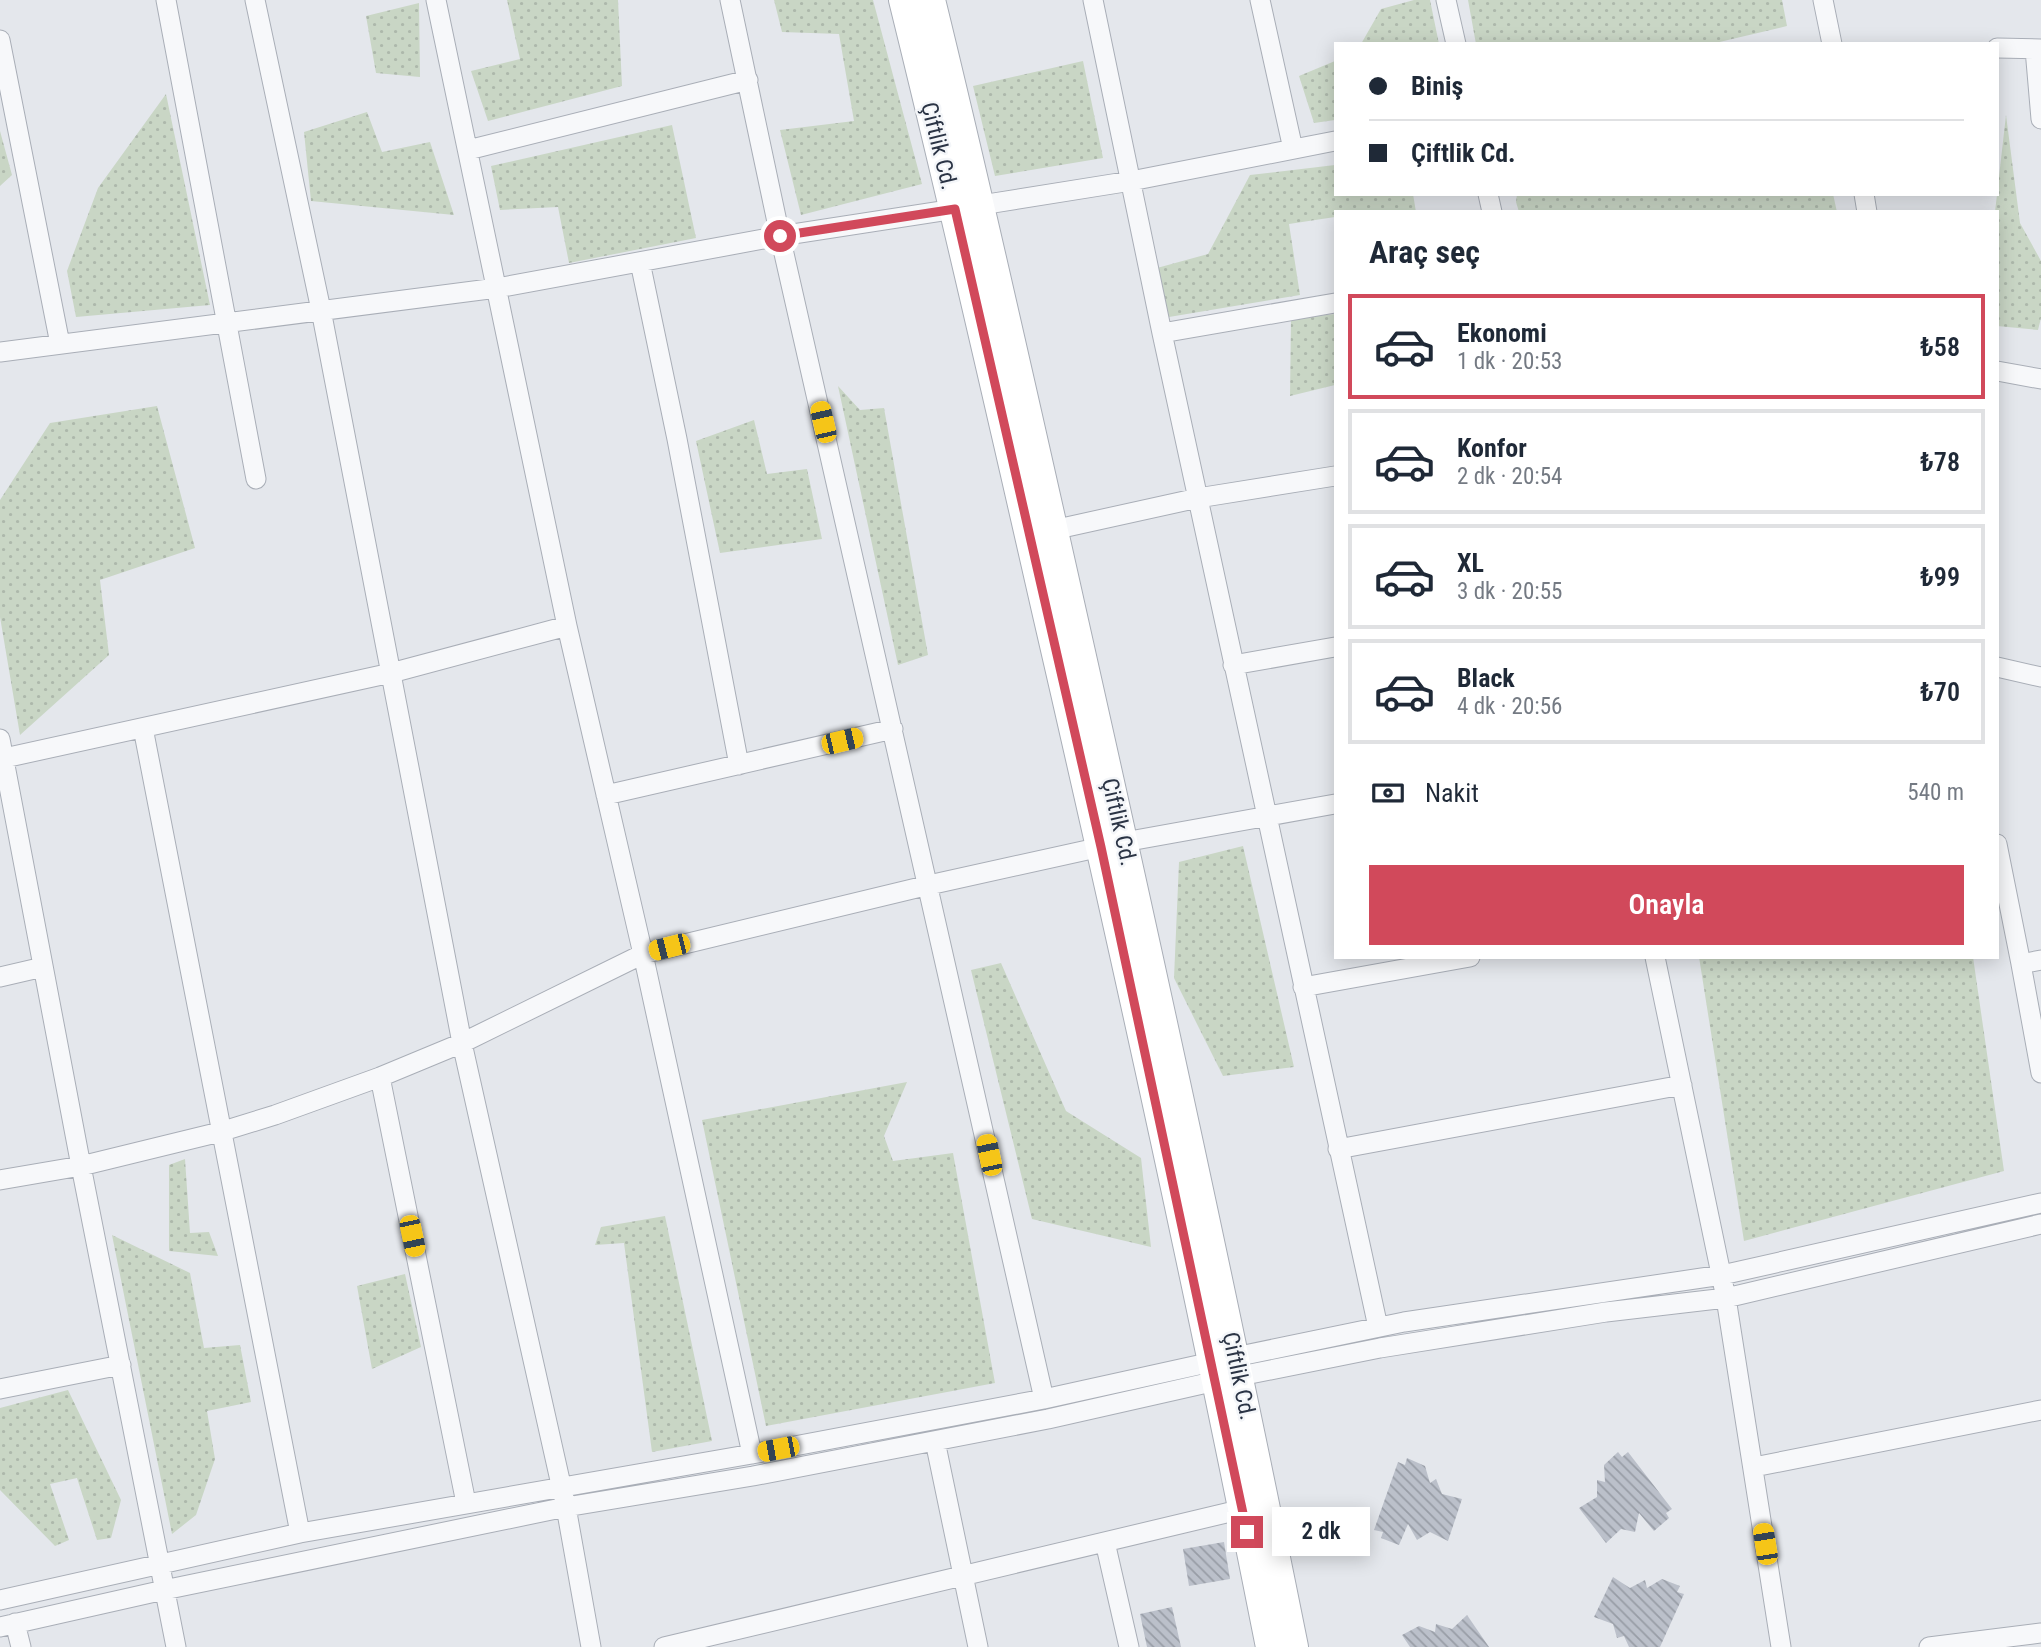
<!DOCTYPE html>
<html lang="tr">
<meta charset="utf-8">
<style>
:root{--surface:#fff;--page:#f6f6f7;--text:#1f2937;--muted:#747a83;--line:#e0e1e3;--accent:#d1495b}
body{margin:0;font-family:"Roboto Condensed",sans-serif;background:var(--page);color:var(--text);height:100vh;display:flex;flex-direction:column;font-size:26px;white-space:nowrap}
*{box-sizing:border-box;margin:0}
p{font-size:23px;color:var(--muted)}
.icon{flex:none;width:38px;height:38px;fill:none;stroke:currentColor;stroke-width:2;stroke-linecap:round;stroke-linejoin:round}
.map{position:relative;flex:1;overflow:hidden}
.panel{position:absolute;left:1334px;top:210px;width:665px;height:749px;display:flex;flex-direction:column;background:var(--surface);border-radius:0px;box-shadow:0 4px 18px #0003}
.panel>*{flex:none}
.hud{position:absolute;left:1334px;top:42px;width:665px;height:154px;border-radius:0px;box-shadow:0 4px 18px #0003;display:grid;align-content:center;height:154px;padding:0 35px;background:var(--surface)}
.end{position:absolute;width:32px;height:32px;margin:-16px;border:9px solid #d1495b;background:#fff;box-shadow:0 0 0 4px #fff}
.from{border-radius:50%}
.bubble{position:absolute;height:49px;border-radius:0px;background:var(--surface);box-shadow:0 4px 18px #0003;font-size:23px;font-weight:600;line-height:49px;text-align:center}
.car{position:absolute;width:21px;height:42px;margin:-21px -10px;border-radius:9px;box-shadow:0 0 5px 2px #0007;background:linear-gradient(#f5c518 24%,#345 0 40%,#f5c518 0 76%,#345 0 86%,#f5c518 0)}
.hud b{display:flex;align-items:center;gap:24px;height:66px;font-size:26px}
.hud b+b{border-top:2px solid var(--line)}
.hud i{width:18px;height:18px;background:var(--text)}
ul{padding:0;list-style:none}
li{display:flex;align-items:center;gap:21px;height:105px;margin:0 14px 10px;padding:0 21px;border:4px solid var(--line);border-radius:0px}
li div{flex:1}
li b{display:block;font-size:26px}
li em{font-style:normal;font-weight:600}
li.on{border-color:var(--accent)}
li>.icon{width:63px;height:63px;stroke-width:1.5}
h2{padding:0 35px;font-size:32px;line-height:84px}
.pay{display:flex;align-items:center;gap:18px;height:77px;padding:0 35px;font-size:26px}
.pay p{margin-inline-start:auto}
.cta{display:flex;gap:14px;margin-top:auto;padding:14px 35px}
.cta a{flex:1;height:80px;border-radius:0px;background:var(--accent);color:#fff;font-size:28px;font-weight:600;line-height:80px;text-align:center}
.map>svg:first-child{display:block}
.grass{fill:url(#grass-dots)}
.building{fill:url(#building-back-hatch)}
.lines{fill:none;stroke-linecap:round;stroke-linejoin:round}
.street-casing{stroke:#a9aeb7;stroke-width:21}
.secondary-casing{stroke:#a9aeb7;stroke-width:30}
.street{stroke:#f7f8fa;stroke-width:19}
.secondary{stroke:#fff;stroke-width:28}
.route{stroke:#d1495b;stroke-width:9}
.labels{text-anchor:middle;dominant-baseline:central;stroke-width:5;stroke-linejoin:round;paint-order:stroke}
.street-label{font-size:23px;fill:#2b3445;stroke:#f4f6f9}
</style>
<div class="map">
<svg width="2041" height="1647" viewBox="0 0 2041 1647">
<defs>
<pattern id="grass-dots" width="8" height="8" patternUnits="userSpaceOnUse" patternTransform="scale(1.75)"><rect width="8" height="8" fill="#c9d6c5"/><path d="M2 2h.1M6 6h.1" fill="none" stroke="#adb8ab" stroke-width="1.8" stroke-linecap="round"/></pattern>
<pattern id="building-back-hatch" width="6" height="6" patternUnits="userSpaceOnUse" patternTransform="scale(1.75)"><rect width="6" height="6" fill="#bbc0ca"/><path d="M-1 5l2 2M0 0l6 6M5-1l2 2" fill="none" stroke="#989da6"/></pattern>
</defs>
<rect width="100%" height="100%" fill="#e4e7ec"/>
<path class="grass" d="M 507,0 L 618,0 L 622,86 L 488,121 L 471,71 L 520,59 Z
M 774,0 L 873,0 L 922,184 L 801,215 L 780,130 L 854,121 L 839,34 L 782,32 Z
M 1414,0 L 1430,0 L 1439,44 L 1361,44 L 1381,9 Z
M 1468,0 L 1782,0 L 1787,26 L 1711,44 L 1476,44 Z
M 419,3 L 420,77 L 376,73 L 366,16 Z
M 1083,61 L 1103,158 L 995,176 L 973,86 Z
M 1335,61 L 1335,120 L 1314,123 L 1299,76 Z
M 166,94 L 210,305 L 76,317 L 67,271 L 98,188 Z
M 367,112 L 382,152 L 430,142 L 454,215 L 311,201 L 304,132 Z
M 2006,115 L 2020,223 L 2041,261 L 2041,318 L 2038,330 L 1997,326 L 1997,212 L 1995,212 Z
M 672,125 L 696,238 L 569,263 L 558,207 L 500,210 L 491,166 Z
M 0,131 L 12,175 L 0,186 Z
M 1335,165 L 1335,194 L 1413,194 L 1416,212 L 1391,212 L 1390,210 L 1335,212 L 1335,217 L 1289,224 L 1300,295 L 1169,317 L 1157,268 L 1208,254 L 1250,175 Z
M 1517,194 L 1833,194 L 1837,212 L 1519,212 L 1516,202 Z
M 1335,314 L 1335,385 L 1290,396 L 1291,319 Z
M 838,386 L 860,410 L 884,408 L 928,655 L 898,665 Z
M 157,406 L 195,548 L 100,580 L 109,655 L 20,735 L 0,617 L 0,500 L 50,423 Z
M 754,420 L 767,474 L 807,469 L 822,539 L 720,553 L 696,441 Z
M 1243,846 L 1294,1067 L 1223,1076 L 1174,978 L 1179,862 Z
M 1699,957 L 1973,957 L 2004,1171 L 1744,1241 Z
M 1001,963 L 1066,1111 L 1141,1158 L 1151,1247 L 1032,1219 L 971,970 Z
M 907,1082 L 884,1136 L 893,1161 L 953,1153 L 995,1383 L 766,1426 L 702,1120 Z
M 185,1159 L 190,1233 L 209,1232 L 218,1256 L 169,1251 L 169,1165 Z
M 665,1216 L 712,1441 L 652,1452 L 624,1243 L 595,1245 L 601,1227 Z
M 112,1235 L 190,1273 L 204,1348 L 240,1345 L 251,1402 L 207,1411 L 215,1459 L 196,1515 L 172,1534 Z
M 405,1274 L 421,1347 L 372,1369 L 357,1286 Z
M 68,1390 L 121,1500 L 111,1538 L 97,1540 L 77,1478 L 50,1484 L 69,1540 L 55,1546 L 0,1490 L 0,1408 Z"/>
<path class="building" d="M 1618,1452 L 1622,1457 L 1628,1452 L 1672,1509 L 1666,1513 L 1669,1518 L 1654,1531 L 1639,1513 L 1635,1532 L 1621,1529 L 1606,1543 L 1579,1508 L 1597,1497 L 1597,1480 L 1605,1482 L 1604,1465 Z
M 1407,1458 L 1425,1466 L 1430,1483 L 1436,1479 L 1442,1494 L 1462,1499 L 1448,1541 L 1430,1532 L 1417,1540 L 1408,1524 L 1399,1545 L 1381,1538 L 1383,1532 L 1374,1530 L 1398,1462 L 1405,1465 Z
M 1224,1542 L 1230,1579 L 1189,1586 L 1183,1549 Z
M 1613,1577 L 1630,1588 L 1645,1580 L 1647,1588 L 1662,1579 L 1680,1586 L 1677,1592 L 1684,1594 L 1660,1647 L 1629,1647 L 1624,1636 L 1617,1638 L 1613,1624 L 1594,1617 Z
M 1172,1607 L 1181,1647 L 1147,1647 L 1140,1614 Z
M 1467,1615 L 1489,1647 L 1410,1647 L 1402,1635 L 1419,1626 L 1435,1632 L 1436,1624 L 1452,1629 Z"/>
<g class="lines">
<defs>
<path id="street" d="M 166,0 L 256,479
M 255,0 L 321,310 L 462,1043 L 566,1507 L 591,1647
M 436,0 L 567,626 L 643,954 L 752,1454
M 730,0 L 780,236 L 955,209
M 1093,0 L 1162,333 L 1378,1327
M 1260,0 L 1293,149
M 1446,0 L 1456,44
M 1823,0 L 1832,44
M 0,40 L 60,344
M 1997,48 L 2041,49
M 2035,49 L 2041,119
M 468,150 L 748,80
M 1488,194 L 1492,212
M 1864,194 L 1867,212
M 981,205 L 1131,181 L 1335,141
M 640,262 L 677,439 L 739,765
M 1162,333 L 1335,303
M 0,352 L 497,288 L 780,236 L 1044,1399
M 1997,371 L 2041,379
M 1053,530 L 1198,498 L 1335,476
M 1233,665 L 1335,647
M 1997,667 L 2041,677
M 143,728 L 300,1533
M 0,739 L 81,1166 L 176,1647
M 0,759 L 391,673 L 567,626
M 606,795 L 893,729
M 1124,842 L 1335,804
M 1997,844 L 2021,964
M 1655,957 L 1726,1298 L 1781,1647
M 2041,960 L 2021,964 L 2041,1073
M 0,977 L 43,967
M 1303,987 L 1470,957
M 380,1077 L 466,1503
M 1338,1149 L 1682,1085
M 0,1180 L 81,1166 L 220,1132 L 275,1115 L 380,1077 L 462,1043 L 643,954 L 929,885 L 1101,847
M 1235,1357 L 1404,1322 L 1722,1275 L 2041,1203
M 1240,1376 L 1380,1348 L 1606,1312 L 1726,1298 L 2041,1224
M 0,1389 L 121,1365
M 935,1441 L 978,1647
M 1754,1467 L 2041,1410
M 1105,1542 L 1129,1647
M 0,1600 L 300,1533 L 752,1454 L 1044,1399 L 1212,1362
M 15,1623 L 21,1647
M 0,1627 L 164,1590 L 566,1507 L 753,1476 L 1048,1419 L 1216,1381
M 664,1647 L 1243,1509
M 1929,1647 L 2041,1633"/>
<path id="secondary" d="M 903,0 C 954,206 1001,412 1048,619 C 1127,961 1202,1303 1270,1647
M 931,0 C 980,200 1025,402 1070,603 C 1148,950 1224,1298 1294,1647"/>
</defs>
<use href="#street" class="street-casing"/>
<use href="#secondary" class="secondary-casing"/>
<use href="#street" class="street"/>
<use href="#secondary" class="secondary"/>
</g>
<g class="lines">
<path class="route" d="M 780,236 L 955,209 L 1101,847 L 1247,1532"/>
</g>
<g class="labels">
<g class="street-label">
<text transform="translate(939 146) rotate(76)">Çiftlik Cd.</text>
<text transform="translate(1119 822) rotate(77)">Çiftlik Cd.</text>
<text transform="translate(1239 1376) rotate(78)">Çiftlik Cd.</text>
</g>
</g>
</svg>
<i class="end from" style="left:780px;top:236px"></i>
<i class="end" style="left:1247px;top:1532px"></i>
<div class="bubble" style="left:1272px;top:1507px;width:98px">2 dk</div>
<i class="car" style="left:823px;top:422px;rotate:347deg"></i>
<i class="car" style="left:842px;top:741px;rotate:77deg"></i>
<i class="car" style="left:669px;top:947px;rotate:256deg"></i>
<i class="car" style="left:989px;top:1155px;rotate:348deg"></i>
<i class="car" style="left:412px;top:1236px;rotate:168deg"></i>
<i class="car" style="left:778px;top:1449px;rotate:259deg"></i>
<i class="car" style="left:1765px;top:1544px;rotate:351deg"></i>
<div class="hud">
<b><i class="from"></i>Biniş</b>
<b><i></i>Çiftlik Cd.</b>
</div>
<section class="panel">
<h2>Araç seç</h2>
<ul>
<li class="on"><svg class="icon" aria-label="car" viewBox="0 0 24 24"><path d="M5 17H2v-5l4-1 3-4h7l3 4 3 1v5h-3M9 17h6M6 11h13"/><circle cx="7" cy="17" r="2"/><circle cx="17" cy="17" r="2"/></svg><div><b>Ekonomi</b><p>1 dk · 20:53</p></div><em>₺58</em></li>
<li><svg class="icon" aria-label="car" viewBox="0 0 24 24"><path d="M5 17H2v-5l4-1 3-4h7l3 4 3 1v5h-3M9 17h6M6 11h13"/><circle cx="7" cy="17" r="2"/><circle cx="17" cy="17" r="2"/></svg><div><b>Konfor</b><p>2 dk · 20:54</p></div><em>₺78</em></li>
<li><svg class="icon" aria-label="car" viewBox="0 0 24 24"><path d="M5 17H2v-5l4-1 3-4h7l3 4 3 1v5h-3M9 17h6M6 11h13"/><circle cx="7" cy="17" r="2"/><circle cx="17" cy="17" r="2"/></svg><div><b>XL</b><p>3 dk · 20:55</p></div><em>₺99</em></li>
<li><svg class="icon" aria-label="car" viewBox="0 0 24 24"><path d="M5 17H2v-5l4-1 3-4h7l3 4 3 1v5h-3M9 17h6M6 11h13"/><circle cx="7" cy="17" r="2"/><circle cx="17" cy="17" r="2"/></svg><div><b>Black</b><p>4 dk · 20:56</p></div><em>₺70</em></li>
</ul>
<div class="pay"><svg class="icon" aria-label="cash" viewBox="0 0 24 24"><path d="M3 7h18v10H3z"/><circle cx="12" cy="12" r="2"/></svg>Nakit<p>540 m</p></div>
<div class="cta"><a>Onayla</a></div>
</section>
</div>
